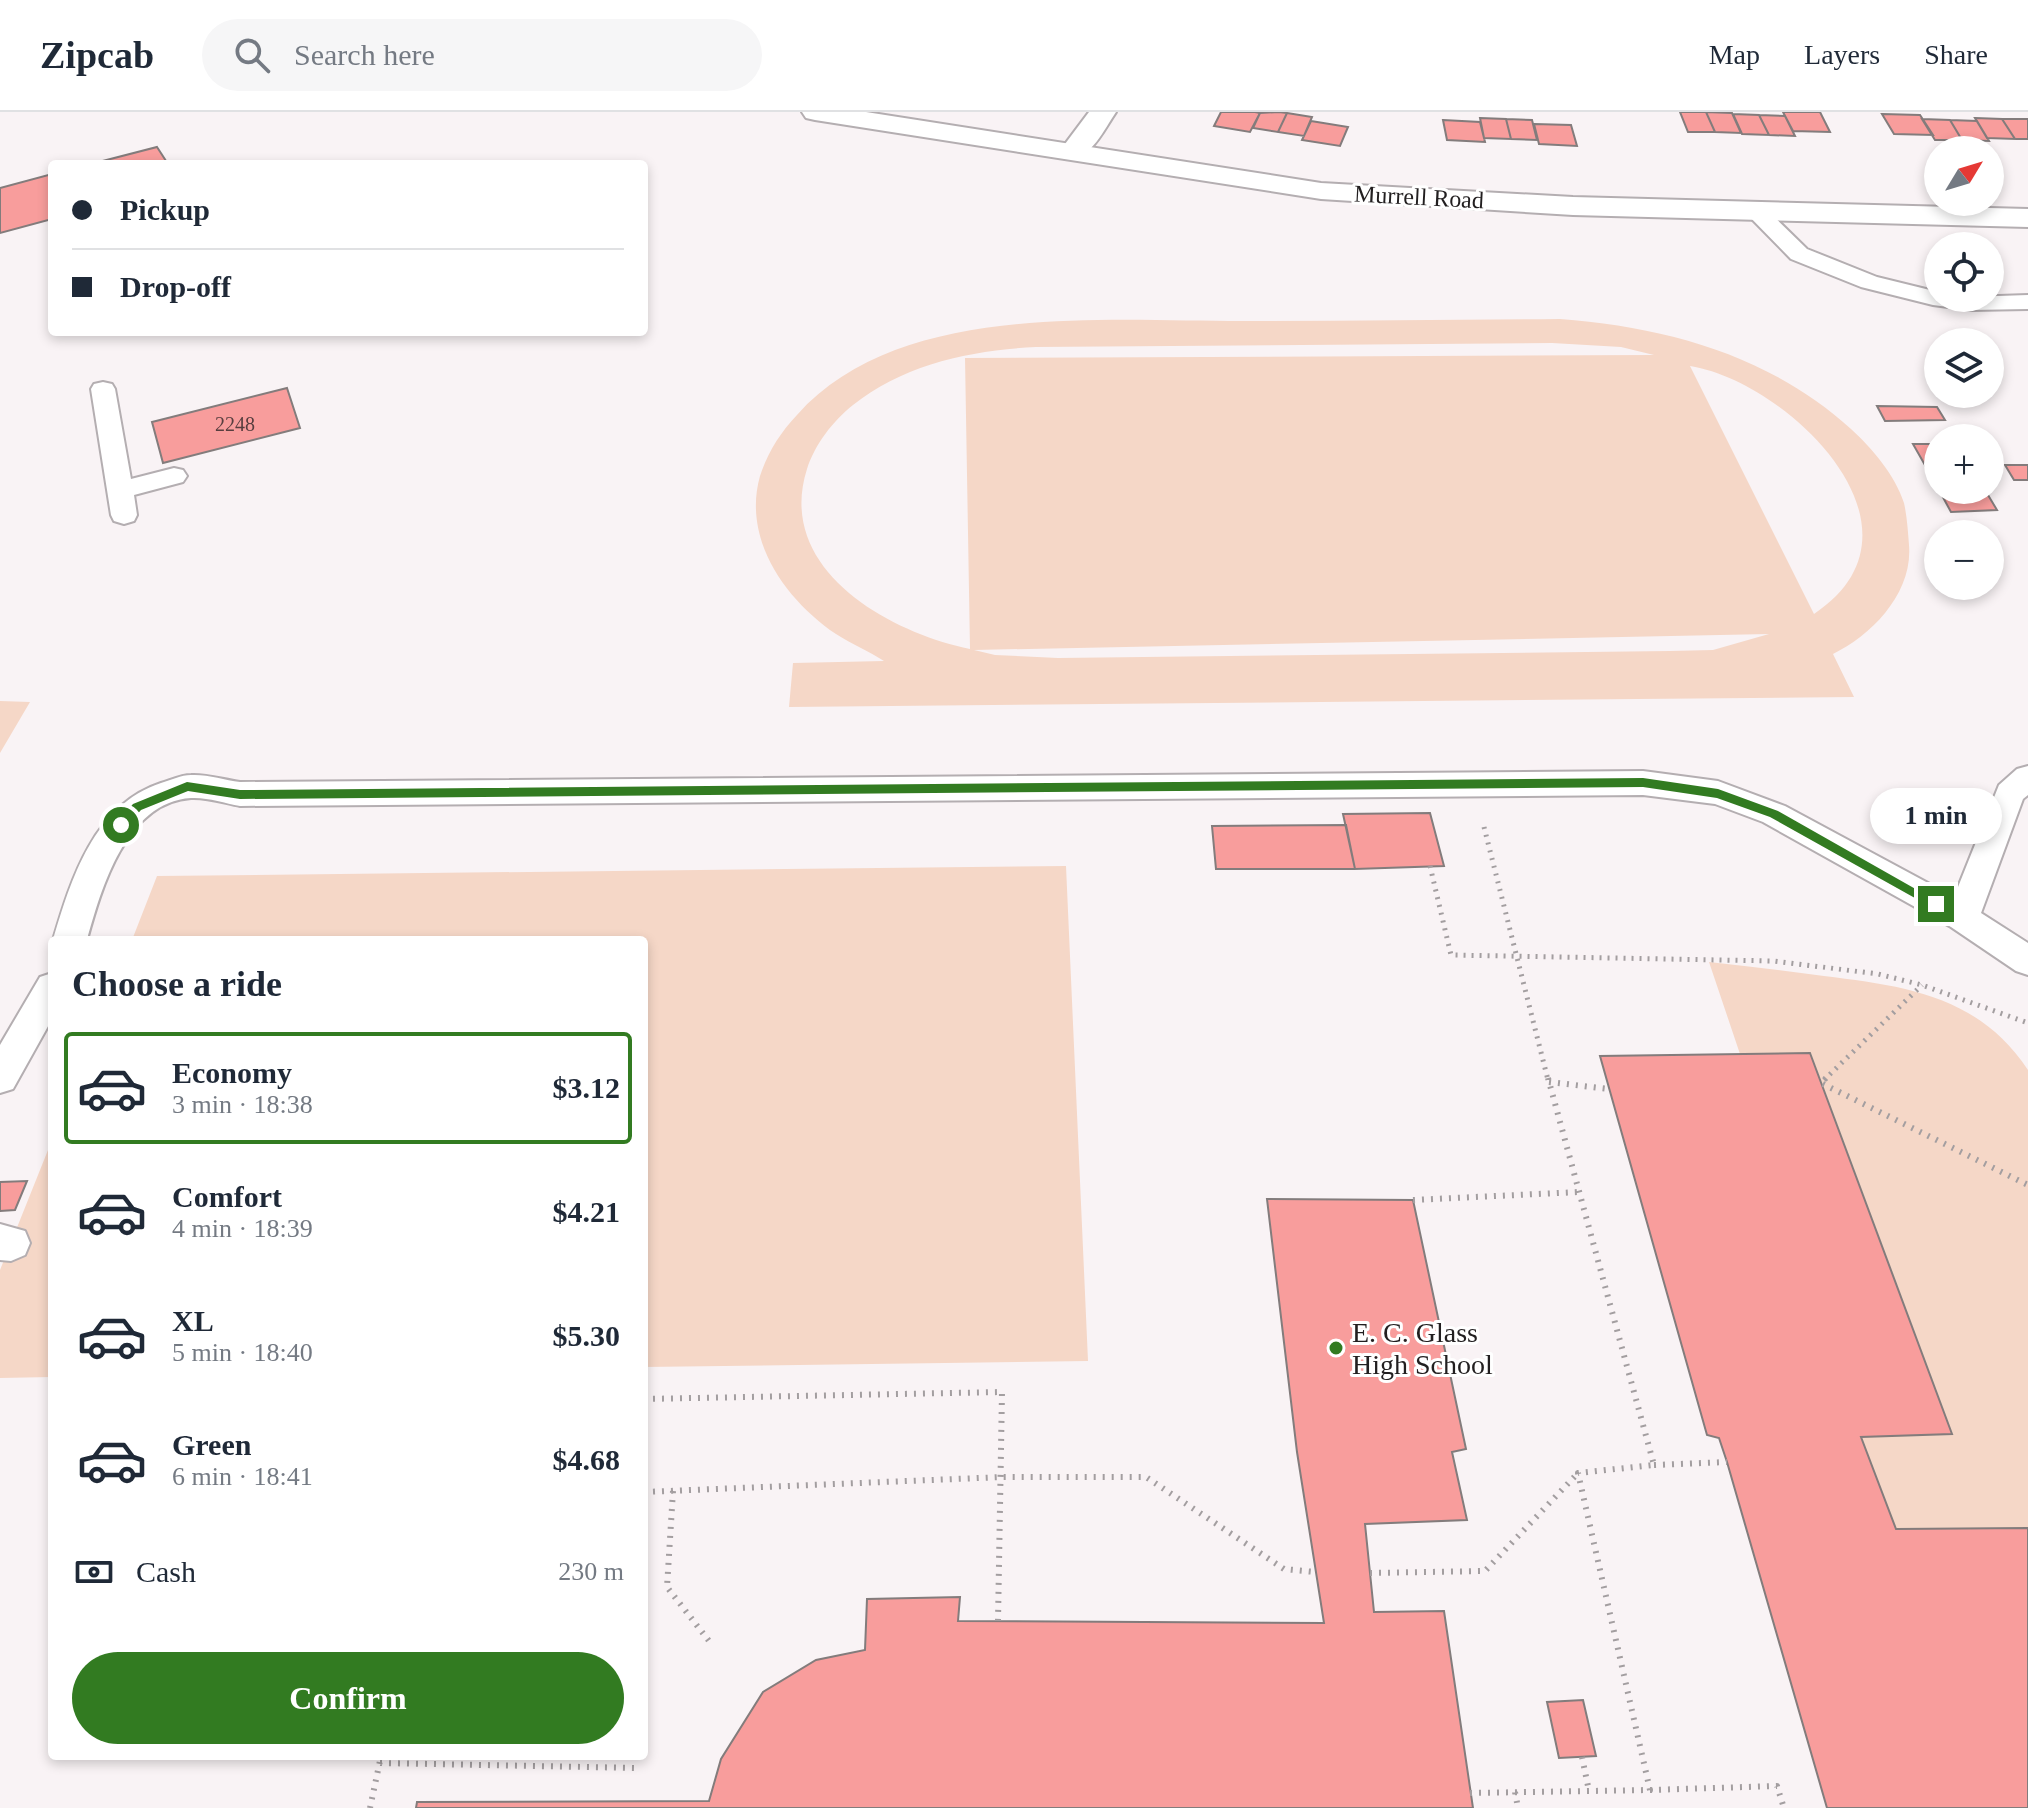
<!DOCTYPE html>
<meta charset="utf-8">
<style>
:root{--surface:#fff;--page:#f6f6f7;--text:#1f2937;--muted:#747a83;--line:#e0e1e3;--accent:#327b21}
body{margin:0;font-family:Georgia,serif;background:var(--page);color:var(--text);height:100vh;display:flex;flex-direction:column;font-size:30px;white-space:nowrap}
*{box-sizing:border-box;margin:0}
p{font-size:26px;color:var(--muted)}
.icon{flex:none;width:44px;height:44px;fill:none;stroke:currentColor;stroke-width:2;stroke-linecap:round;stroke-linejoin:round}
.map{position:relative;flex:1;overflow:hidden}
.drawer{position:absolute;left:48px;top:824px;width:600px;height:824px;display:flex;flex-direction:column;background:var(--surface);border-radius:8px;box-shadow:0 4px 12px #0003}
.drawer>*{flex:none}
.hud{position:absolute;left:48px;top:48px;width:600px;height:176px;border-radius:8px;box-shadow:0 4px 12px #0003;display:grid;align-content:center;height:176px;padding:0 24px;background:var(--surface)}
.needle{width:52px;rotate:52deg}
.buttons{position:absolute;left:1924px;top:24px;display:grid;gap:16px}
.buttons a{display:grid;place-items:center;width:80px;height:80px;border-radius:50%;background:var(--surface);box-shadow:0 4px 12px #0003;font-size:40px}
.end{position:absolute;width:36px;height:36px;margin:-18px;border:10px solid #327b21;background:#fff;box-shadow:0 0 0 4px #fff}
.from{border-radius:50%}
.bubble{position:absolute;height:56px;border-radius:28px;background:var(--surface);box-shadow:0 4px 12px #0003;font-size:26px;font-weight:600;line-height:56px;text-align:center}
.hud b{display:flex;align-items:center;gap:28px;height:76px;font-size:30px}
.hud b+b{border-top:2px solid var(--line)}
.hud i{width:20px;height:20px;background:var(--text)}
ul{padding:0;list-style:none}
li{display:flex;align-items:center;gap:24px;height:112px;margin:0 16px 12px;padding:0 8px;border:4px solid transparent;border-radius:8px}
li div{flex:1}
li b{display:block;font-size:30px}
li em{font-style:normal;font-weight:600}
li.on{border-color:var(--accent)}
li>.icon{width:72px;height:72px;stroke-width:1.5}
h2{padding:0 24px;font-size:36px;line-height:96px}
.pay{display:flex;align-items:center;gap:20px;height:88px;padding:0 24px;font-size:30px}
.pay p{margin-inline-start:auto}
.action{display:flex;gap:16px;margin-top:auto;padding:16px 24px}
.action a{flex:1;height:92px;border-radius:48px;background:var(--accent);color:#fff;font-size:32px;font-weight:600;line-height:92px;text-align:center}
header{display:flex;align-items:center;gap:48px;box-sizing:border-box;height:112px;padding:0 40px;background:var(--surface);border-bottom:2px solid var(--line)}
header strong{font-size:38px}
nav{display:flex;gap:44px;margin-inline-start:auto;font-size:28px}
.search{width:560px;height:72px;background:var(--page);display:flex;align-items:center;gap:20px;box-sizing:border-box;padding:0 28px;border-radius:44px;color:var(--muted);font-size:30px}
.map>svg:first-child{display:block}
.green{fill:#f5d7c7;fill-rule:evenodd}
.building{fill:#f89d9c;stroke:#837c7c;stroke-width:2}
.lines{fill:none;stroke-linecap:round;stroke-linejoin:round}
.service-casing{stroke:#b4aeb1;stroke-width:4}
.minor-casing{stroke:#b4aeb1;stroke-width:4}
.tertiary-casing{stroke:#b4aeb1;stroke-width:4}
.path-far1{stroke:#a39ea0;stroke-width:5;stroke-dasharray:2 6;stroke-linecap:butt}
.path{stroke:#a39ea0;stroke-width:6;stroke-dasharray:2 7;stroke-linecap:butt}
.service{fill:#fff;fill-rule:evenodd}
.minor{fill:#fff;fill-rule:evenodd}
.tertiary{fill:#fff;fill-rule:evenodd}
.route{fill:#327b21}
.poi-dot{fill:#327b21;stroke:#fff;stroke-width:3}
.labels{text-anchor:middle;dominant-baseline:central;stroke-width:6;stroke-linejoin:round;paint-order:stroke}
.far-number-label{font-size:20px;fill:#583e3f}
.far-street-label{font-size:24px;fill:#221f20;stroke:#fff}
.poi-label{font-size:28px;fill:#221f20;stroke:#fff;text-anchor:start}
</style>
<header>
<strong>Zipcab</strong>
<div class="search"><svg class="icon" aria-label="search" viewBox="0 0 24 24"><circle cx="10" cy="10" r="6"/><path d="M15 15l6 6"/></svg>Search here</div>
<nav><a>Map</a><a>Layers</a><a>Share</a></nav>
</header>
<div class="map">
<svg width="2028" height="1696" viewBox="0 0 2028 1696">
<rect width="100%" height="100%" fill="#f9f3f5"/>
<path class="green" d="M 1560,207 C 1667,215 1771,244 1851,317 C 1872,336 1895,363 1904,391 C 1907,404 1908,420 1909,433 C 1913,481 1872,523 1833,542 L 1854,585 L 789,595 L 793,551 L 884,549 C 869,539 851,532 836,522 C 786,488 742,428 760,364 C 768,340 780,321 797,303 C 900,187 1111,210 1252,209 C 1354,209 1457,208 1560,207 ZM 1552,231 L 1621,235 L 1654,243 L 965,246 L 970,537 C 888,520 775,457 807,357 C 815,332 833,309 853,293 C 904,252 972,238 1036,235 ZM 1690,254 C 1789,270 1941,418 1814,502 ZM 1769,522 L 1713,538 L 1670,539 L 1058,546 L 995,543 L 974,538 Z
M 0,589 L 30,590 L 0,641 Z
M 1066,754 L 1088,1249 L 644,1255 L 644,828 L 132,828 L 157,764 Z
M 1709,850 C 1747,854 1786,859 1824,864 C 1906,874 1979,884 2028,958 L 2028,1416 L 1896,1417 L 1861,1325 L 1952,1321 L 1811,942 L 1740,942 Z
M 52,1028 L 52,1265 L 0,1266 L 0,1158 Z"/>
<path class="building" d="M 1221,0 L 1255,0 L 1260,1 L 1250,20 L 1214,14 Z
M 1680,0 L 1706,0 L 1715,20 L 1688,20 Z
M 1706,0 L 1732,1 L 1741,21 L 1715,20 Z
M 1783,0 L 1820,0 L 1830,20 L 1793,19 Z
M 1260,1 L 1279,0 L 1287,1 L 1278,20 L 1253,16 Z
M 1287,1 L 1312,5 L 1304,24 L 1278,20 Z
M 1733,2 L 1759,3 L 1769,23 L 1742,22 Z
M 1882,2 L 1920,3 L 1933,23 L 1894,22 Z
M 1759,3 L 1785,4 L 1795,24 L 1769,23 Z
M 1480,6 L 1506,7 L 1511,27 L 1484,26 Z
M 1975,6 L 2002,7 L 2015,27 L 1987,26 Z
M 1506,7 L 1532,8 L 1537,28 L 1511,27 Z
M 1922,7 L 1950,8 L 1962,28 L 1935,28 Z
M 2002,7 L 2028,7 L 2028,27 L 2015,27 Z
M 1443,8 L 1480,10 L 1485,30 L 1447,28 Z
M 1950,8 L 1977,9 L 1989,29 L 1962,28 Z
M 1311,9 L 1348,15 L 1340,34 L 1302,28 Z
M 1534,12 L 1571,13 L 1577,34 L 1539,32 Z
M 157,35 L 168,52 L 91,52 Z
M 52,62 L 52,107 L 0,121 L 0,76 Z
M 287,276 L 300,316 L 163,351 L 152,310 Z
M 1877,294 L 1937,295 L 1945,308 L 1885,309 Z
M 1913,332 L 1938,332 L 1938,376 Z
M 2005,353 L 2028,353 L 2028,368 L 2014,368 Z
M 1939,378 L 1985,378 L 1997,398 L 1951,400 Z
M 1430,701 L 1444,754 L 1355,757 L 1343,702 Z
M 1346,713 L 1355,757 L 1216,757 L 1212,714 Z
M 1810,941 L 1952,1322 L 1861,1325 L 1896,1417 L 2028,1416 L 2028,1696 L 1827,1696 L 1727,1350 L 1719,1326 L 1707,1323 L 1600,944 Z
M 27,1069 L 15,1098 L 0,1099 L 0,1070 Z
M 1267,1087 L 1413,1088 L 1466,1337 L 1452,1340 L 1467,1408 L 1365,1412 L 1370,1461 L 1374,1500 L 1444,1499 L 1473,1696 L 416,1696 L 417,1690 L 709,1689 L 721,1647 L 763,1580 L 816,1548 L 865,1538 L 867,1487 L 960,1485 L 958,1509 L 1324,1511 L 1297,1340 Z
M 1583,1588 L 1596,1644 L 1559,1646 L 1547,1590 Z"/>
<g class="lines">
<defs>
<path id="service" d="M 1755,92 L 1763,94 L 1807,137 L 1877,165 L 1938,180 L 1938,186 L 2028,183 L 2028,197 L 1971,198 L 1933,193 L 1861,175 L 1791,147 L 1744,99 Z
M 103,270 L 112,272 L 115,277 L 131,367 L 174,356 L 183,358 L 187,364 L 183,370 L 134,383 L 137,403 L 134,409 L 124,412 L 114,409 L 111,403 L 91,277 L 94,272 Z
M 2028,654 L 2028,683 L 2023,687 L 1981,801 L 2028,831 L 2028,863 L 2016,859 L 1951,815 L 1763,710 L 1715,692 L 1643,683 L 240,694 C 224,691 207,685 191,686 C 126,690 101,777 87,828 L 53,828 C 71,767 94,693 161,671 C 171,668 181,663 191,663 C 207,662 224,668 240,670 L 1643,659 L 1718,669 L 1785,694 L 1954,785 L 1999,673 L 2017,657 Z
M 52,861 L 52,907 L 13,977 L 0,981 L 0,933 L 40,865 Z
M 0,1112 L 25,1119 L 30,1131 L 25,1143 L 11,1149 L 0,1148 Z"/>
<path id="minor" d="M 1089,0 L 1116,0 C 1103,19 1089,52 1063,46 L 1059,40 Z"/>
<path id="tertiary" d="M 802,0 L 866,0 L 1321,71 L 1573,85 L 2028,97 L 2028,115 L 1573,103 L 1321,87 L 815,8 L 806,6 Z"/>
</defs>
<use href="#service" class="service-casing"/>
<use href="#minor" class="minor-casing"/>
<use href="#tertiary" class="tertiary-casing"/>
<path class="path-far1" d="M 1484,715 L 1548,968
M 1430,754 L 1451,843 L 1774,849 L 1878,862 L 1922,873 L 2028,911
M 1824,968 L 1922,873"/>
<path class="path" d="M 1826,966 L 1821,971 L 2028,1073
M 1549,970 L 1609,977
M 1413,1088 L 1579,1080
M 644,1287 L 1002,1280 L 998,1509
M 1654,1353 L 1727,1350
M 673,1379 L 667,1475 L 709,1529
M 644,1380 L 1003,1365 L 1146,1365 L 1284,1457 L 1315,1460
M 1370,1461 L 1485,1459 L 1577,1362
M 1582,1645 L 1589,1679
M 380,1651 L 638,1656
M 1650,1678 L 1777,1674 L 1784,1696
M 1515,1680 L 1518,1696
M 1470,1681 L 1650,1678 L 1578,1361 L 1654,1353 L 1548,966
M 370,1696 L 381,1644"/>
<use href="#service" class="service"/>
<use href="#minor" class="minor"/>
<use href="#tertiary" class="tertiary"/>
</g>
<path class="route" d="M 1643,666 L 1718,677 L 1778,699 L 1942,792 L 1936,797 L 1931,795 L 1770,705 L 1717,686 L 1643,675 L 240,687 L 188,679 L 141,698 L 125,716 L 117,716 L 115,713 L 133,692 L 187,670 L 240,678 Z"/>
<circle class="poi-dot" cx="1336" cy="1236" r="8"/>
<g class="labels">
<g class="far-number-label">
<text x="235" y="312">2248</text>
</g>
<g class="far-street-label">
<text transform="translate(1419 85) rotate(3)">Murrell Road</text>
</g>
<g class="poi-label">
<text x="1352" y="1220">E. C. Glass<tspan x="1352" dy="32">High School</tspan></text>
</g>
</g>
</svg>
<div class="buttons">
<a><svg class="needle" viewBox="-14 -14 28 28"><path d="M0-13l5 13h-10z" fill="#e53935"/><path d="M0 13l5-13h-10z" fill="#747a83"/></svg></a>
<a><svg class="icon" aria-label="locate" viewBox="0 0 24 24"><circle cx="12" cy="12" r="6"/><path d="M12 2v4M12 18v4M2 12h4M18 12h4"/></svg></a>
<a><svg class="icon" aria-label="layers" viewBox="0 0 24 24"><path d="M12 4l9 5-9 5-9-5zM3 14l9 5 9-5"/></svg></a>
<a>+</a>
<a>−</a>
</div>
<i class="end from" style="left:121px;top:713px"></i>
<i class="end" style="left:1936px;top:792px"></i>
<div class="bubble" style="left:1870px;top:676px;width:132px">1 min</div>
<div class="hud">
<b><i class="from"></i>Pickup</b>
<b><i></i>Drop-off</b>
</div>
<section class="drawer">
<h2>Choose a ride</h2>
<ul>
<li class="on"><svg class="icon" aria-label="car" viewBox="0 0 24 24"><path d="M5 17H2v-5l4-1 3-4h7l3 4 3 1v5h-3M9 17h6M6 11h13"/><circle cx="7" cy="17" r="2"/><circle cx="17" cy="17" r="2"/></svg><div><b>Economy</b><p>3 min · 18:38</p></div><em>$3.12</em></li>
<li><svg class="icon" aria-label="car" viewBox="0 0 24 24"><path d="M5 17H2v-5l4-1 3-4h7l3 4 3 1v5h-3M9 17h6M6 11h13"/><circle cx="7" cy="17" r="2"/><circle cx="17" cy="17" r="2"/></svg><div><b>Comfort</b><p>4 min · 18:39</p></div><em>$4.21</em></li>
<li><svg class="icon" aria-label="car" viewBox="0 0 24 24"><path d="M5 17H2v-5l4-1 3-4h7l3 4 3 1v5h-3M9 17h6M6 11h13"/><circle cx="7" cy="17" r="2"/><circle cx="17" cy="17" r="2"/></svg><div><b>XL</b><p>5 min · 18:40</p></div><em>$5.30</em></li>
<li><svg class="icon" aria-label="car" viewBox="0 0 24 24"><path d="M5 17H2v-5l4-1 3-4h7l3 4 3 1v5h-3M9 17h6M6 11h13"/><circle cx="7" cy="17" r="2"/><circle cx="17" cy="17" r="2"/></svg><div><b>Green</b><p>6 min · 18:41</p></div><em>$4.68</em></li>
</ul>
<div class="pay"><svg class="icon" aria-label="cash" viewBox="0 0 24 24"><path d="M3 7h18v10H3z"/><circle cx="12" cy="12" r="2"/></svg>Cash<p>230 m</p></div>
<div class="action"><a>Confirm</a></div>
</section>
</div>
